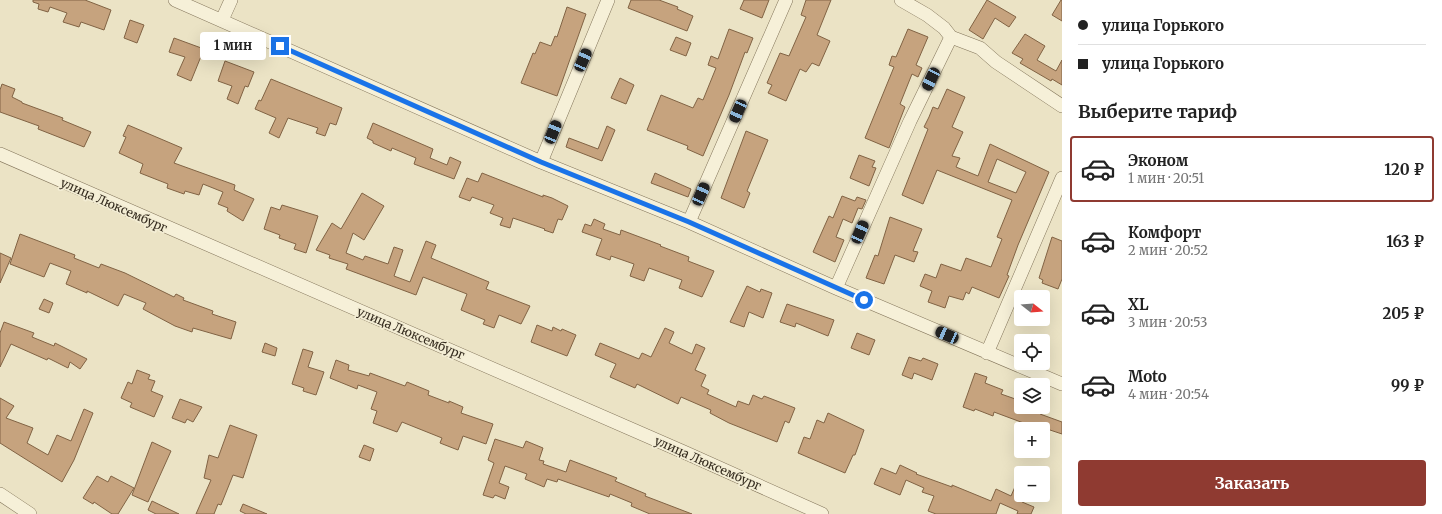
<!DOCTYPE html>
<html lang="ru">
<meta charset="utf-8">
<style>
:root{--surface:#fff;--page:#f6f6f6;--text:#222;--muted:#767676;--line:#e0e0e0;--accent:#8f3a31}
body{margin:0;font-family:Merriweather,serif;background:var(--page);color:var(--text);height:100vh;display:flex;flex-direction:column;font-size:15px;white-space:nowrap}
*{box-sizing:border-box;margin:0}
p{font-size:13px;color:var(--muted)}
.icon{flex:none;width:22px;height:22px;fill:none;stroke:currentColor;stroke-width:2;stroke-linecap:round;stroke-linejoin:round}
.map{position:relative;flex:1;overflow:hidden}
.panel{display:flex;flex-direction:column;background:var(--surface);width:380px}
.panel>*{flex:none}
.guide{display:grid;align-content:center;height:88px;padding:0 16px;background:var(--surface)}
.needle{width:26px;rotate:107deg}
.controls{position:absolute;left:1014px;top:290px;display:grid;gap:8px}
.controls a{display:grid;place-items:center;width:36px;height:36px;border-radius:4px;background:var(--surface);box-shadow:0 4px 16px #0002;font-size:20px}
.end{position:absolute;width:18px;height:18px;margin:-9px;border:5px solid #1a73e8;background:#fff;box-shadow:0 0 0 2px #fff}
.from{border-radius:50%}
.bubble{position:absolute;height:28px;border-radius:4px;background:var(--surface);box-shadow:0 4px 16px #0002;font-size:13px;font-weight:700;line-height:28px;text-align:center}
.car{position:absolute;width:12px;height:24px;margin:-12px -6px;border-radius:5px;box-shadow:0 0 3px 1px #0007;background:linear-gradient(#222 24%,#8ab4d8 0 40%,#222 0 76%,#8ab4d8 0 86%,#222 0)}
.guide b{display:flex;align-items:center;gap:14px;height:38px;font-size:15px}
.guide b+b{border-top:1px solid var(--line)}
.guide i{width:10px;height:10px;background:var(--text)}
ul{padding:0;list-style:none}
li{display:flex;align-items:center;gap:12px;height:66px;margin:0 8px 6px;padding:0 8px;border:2px solid transparent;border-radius:4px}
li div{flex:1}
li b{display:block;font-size:15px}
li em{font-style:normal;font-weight:700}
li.selected{border-color:var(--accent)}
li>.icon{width:36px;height:36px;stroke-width:1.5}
h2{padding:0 16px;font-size:18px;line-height:48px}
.cta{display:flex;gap:8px;margin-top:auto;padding:8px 16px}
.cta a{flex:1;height:46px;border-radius:4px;background:var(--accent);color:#fff;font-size:16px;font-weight:700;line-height:46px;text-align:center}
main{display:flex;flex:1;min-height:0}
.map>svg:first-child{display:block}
.building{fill:#c6a37e;stroke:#816344;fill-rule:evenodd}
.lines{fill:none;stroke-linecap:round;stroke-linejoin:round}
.minor-casing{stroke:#84765c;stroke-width:14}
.minor{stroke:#f6f0d8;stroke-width:13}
.route{stroke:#1a73e8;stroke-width:5}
.labels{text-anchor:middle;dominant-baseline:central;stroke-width:3.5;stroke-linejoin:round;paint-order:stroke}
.street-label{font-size:12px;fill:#352c1f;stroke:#f3edd4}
</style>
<main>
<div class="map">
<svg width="1062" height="514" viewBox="0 0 1062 514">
<rect width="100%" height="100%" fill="#ebe3c5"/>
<path class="building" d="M 33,0 L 85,0 L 111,10 L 104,30 L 81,22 L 79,27 L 63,22 L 67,13 L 50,7 L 48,12 L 38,9 L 39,4 L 33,2 Z
M 631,0 L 659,0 L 678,7 L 677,9 L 693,16 L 687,31 L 628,8 Z
M 744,0 L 769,0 L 762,18 L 740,9 Z
M 806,0 L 831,0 L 817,35 L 830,41 L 819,66 L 812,63 L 806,72 L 800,69 L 786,101 L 768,93 L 772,85 L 767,83 L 780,53 L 789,56 L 806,17 L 801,15 Z
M 987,0 L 1016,17 L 1009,27 L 995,18 L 983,39 L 969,30 Z
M 1061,0 L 1062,0 L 1062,21 L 1052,15 Z
M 567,7 L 586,14 L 557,96 L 521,83 L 533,53 L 535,54 L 540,42 L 551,46 L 555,36 L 557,37 Z
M 130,20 L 144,25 L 137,43 L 124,38 Z
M 729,29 L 753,38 L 747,53 L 745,52 L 729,95 L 703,156 L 687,149 L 688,146 L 647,130 L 661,95 L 693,108 L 698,98 L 703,100 L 716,68 L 708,65 L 711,56 L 718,59 Z
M 908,29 L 928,37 L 916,65 L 922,68 L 918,77 L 912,74 L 900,104 L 905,107 L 889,148 L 865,138 L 894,67 L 889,65 L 892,56 L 896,57 Z
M 1025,34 L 1045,46 L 1037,60 L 1056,71 L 1062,60 L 1062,85 L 1052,79 L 1051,81 L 1020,63 L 1023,59 L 1012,53 Z
M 676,37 L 691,43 L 686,56 L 670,50 Z
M 174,38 L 204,49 L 191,81 L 177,75 L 185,57 L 169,52 Z
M 225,61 L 254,72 L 248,87 L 245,86 L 238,104 L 227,99 L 232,86 L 218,81 Z
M 620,78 L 634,85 L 626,104 L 611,98 Z
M 271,79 L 342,108 L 336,125 L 330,123 L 325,136 L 316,133 L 318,128 L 288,118 L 279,138 L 269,133 L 276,118 L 255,109 L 259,100 L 261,101 Z
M 2,84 L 15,89 L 12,97 L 22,102 L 22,103 L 63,118 L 62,120 L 91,132 L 84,147 L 38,129 L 39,126 L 0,112 L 0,90 Z
M 947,89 L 965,97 L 952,127 L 963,132 L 952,156 L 960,158 L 956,167 L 978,176 L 990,144 L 1049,172 L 1018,245 L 1007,275 L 1009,276 L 999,298 L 972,287 L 969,294 L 966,292 L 963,300 L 949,296 L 945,308 L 928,302 L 932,291 L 920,286 L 925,274 L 936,278 L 941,264 L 961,271 L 966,258 L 991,267 L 1002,239 L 997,237 L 1012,200 L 937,170 L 923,204 L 902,195 L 928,129 L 924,127 L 929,117 L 933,107 L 938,109 ZM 997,159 L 1026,172 L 1016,193 L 988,182 Z
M 373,123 L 433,149 L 430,158 L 447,165 L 450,157 L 461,162 L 454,179 L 414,164 L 416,158 L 392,148 L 391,151 L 373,143 L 373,141 L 367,138 Z
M 128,125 L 182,148 L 174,163 L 235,185 L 234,190 L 254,199 L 243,221 L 227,211 L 228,208 L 218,204 L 223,192 L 203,184 L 199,195 L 185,191 L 184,194 L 167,188 L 168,184 L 140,173 L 143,164 L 119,153 L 126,137 L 123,136 Z
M 607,126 L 615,130 L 602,161 L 566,147 L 569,138 L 598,149 Z
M 746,131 L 768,140 L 747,191 L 750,193 L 744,208 L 721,198 Z
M 859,155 L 875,161 L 872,167 L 876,168 L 869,186 L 850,178 Z
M 482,173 L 543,197 L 543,195 L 552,198 L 568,206 L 562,220 L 558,219 L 553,233 L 544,230 L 545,229 L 513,218 L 510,228 L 500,225 L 503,218 L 490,213 L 494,205 L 472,197 L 470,201 L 459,197 L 467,178 L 478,182 Z
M 655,173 L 691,189 L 688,197 L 651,183 Z
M 362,193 L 384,206 L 364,240 L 353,233 L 346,253 L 363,260 L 365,256 L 388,264 L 394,247 L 403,250 L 394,276 L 410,282 L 426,241 L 436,245 L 431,258 L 489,282 L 486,289 L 530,306 L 521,324 L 499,315 L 494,328 L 483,324 L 485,320 L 461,310 L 467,294 L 423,277 L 416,295 L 346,269 L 348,264 L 329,258 L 330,255 L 316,250 L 332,223 L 341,229 Z
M 842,196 L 855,201 L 857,197 L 866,200 L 862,209 L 858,208 L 852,223 L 843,219 L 836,237 L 844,240 L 835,262 L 813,252 L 829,216 L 833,218 Z
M 282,205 L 318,216 L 306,253 L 294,249 L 296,244 L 279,238 L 280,235 L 264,229 L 271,207 L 280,210 Z
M 890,217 L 922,229 L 913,251 L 918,252 L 914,262 L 895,255 L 884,284 L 866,278 L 875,255 L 878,256 Z
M 594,219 L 605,224 L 603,229 L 620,235 L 621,230 L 661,245 L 660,246 L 689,257 L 688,261 L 714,271 L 702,297 L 679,288 L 682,280 L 649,268 L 644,281 L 630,276 L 634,264 L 611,256 L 610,260 L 596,255 L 602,239 L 582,232 L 585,224 L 591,226 Z
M 20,234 L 75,255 L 74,258 L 99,268 L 101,264 L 125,273 L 174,297 L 176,294 L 184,298 L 183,300 L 213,311 L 212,314 L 236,322 L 231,339 L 193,328 L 192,332 L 175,326 L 143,309 L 146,303 L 124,294 L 118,306 L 87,291 L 87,293 L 66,284 L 71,271 L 50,263 L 44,277 L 10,264 Z
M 1052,237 L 1062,241 L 1062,279 L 1058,289 L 1042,283 L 1043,280 L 1039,278 Z
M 0,253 L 11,258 L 0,283 Z
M 747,286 L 760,292 L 761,289 L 772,293 L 763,318 L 749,312 L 744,327 L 730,322 Z
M 44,299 L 53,303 L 49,313 L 39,309 Z
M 787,304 L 834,320 L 828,336 L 796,323 L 795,327 L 780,322 Z
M 4,322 L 34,333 L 32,337 L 54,346 L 55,343 L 87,359 L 80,369 L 70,362 L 68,368 L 48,358 L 47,360 L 11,344 L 0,367 L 0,333 Z
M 537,325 L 552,331 L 553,327 L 561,331 L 562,329 L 576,335 L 567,356 L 531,342 Z
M 665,328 L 674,332 L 669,343 L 692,354 L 696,344 L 705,348 L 695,370 L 706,375 L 701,386 L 709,390 L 707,394 L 736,407 L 738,401 L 749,405 L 753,395 L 762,399 L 764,396 L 795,408 L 789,423 L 785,421 L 777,442 L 729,423 L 710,413 L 711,410 L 681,397 L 678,404 L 637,384 L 635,388 L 610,377 L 616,364 L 595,355 L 600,343 L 639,359 L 642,353 L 651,357 Z
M 857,333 L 875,340 L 869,355 L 851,348 Z
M 265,343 L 277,348 L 275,356 L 262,352 Z
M 303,349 L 313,352 L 308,367 L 324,372 L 316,395 L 303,391 L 304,388 L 292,384 Z
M 909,357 L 921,361 L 923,358 L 938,364 L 932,380 L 914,373 L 912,379 L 902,375 Z
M 336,360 L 349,365 L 348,370 L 369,376 L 370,373 L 405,386 L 407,382 L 429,391 L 428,395 L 449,403 L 449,401 L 463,407 L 461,413 L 493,424 L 486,444 L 463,436 L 458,450 L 440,443 L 442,438 L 402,422 L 397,432 L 373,423 L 377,411 L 371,409 L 377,392 L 358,385 L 357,389 L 330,378 Z
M 137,370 L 150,375 L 148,379 L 155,381 L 151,391 L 163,396 L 154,417 L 130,407 L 132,403 L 121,398 L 128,382 L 132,384 Z
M 975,373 L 987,377 L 985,383 L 1003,390 L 1001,394 L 1021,401 L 1021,407 L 1043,407 L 1040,414 L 1062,422 L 1062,434 L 1047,429 L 1033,429 L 1028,427 L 1029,425 L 994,412 L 993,416 L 975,409 L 974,411 L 963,407 Z
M 0,398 L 14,406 L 6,418 L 33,428 L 27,443 L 48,455 L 57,435 L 71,441 L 84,409 L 93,413 L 74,460 L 62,482 L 0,443 Z
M 180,399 L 202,407 L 193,422 L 187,419 L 185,423 L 172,418 Z
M 828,413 L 864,430 L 855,455 L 853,455 L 845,473 L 798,453 L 804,437 L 810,439 L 817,420 L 824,423 Z
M 230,425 L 257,435 L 243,478 L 233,475 L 221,505 L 218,504 L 214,514 L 196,514 L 211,480 L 204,478 L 209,455 L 218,458 Z
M 495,439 L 523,448 L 526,441 L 543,448 L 539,460 L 544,461 L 543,464 L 566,472 L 570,460 L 617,478 L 615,481 L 646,494 L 645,496 L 692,514 L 650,514 L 631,506 L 632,503 L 610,494 L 609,497 L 558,479 L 557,482 L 547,479 L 544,487 L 525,479 L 527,474 L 505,466 L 499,483 L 509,487 L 505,499 L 495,495 L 493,498 L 483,495 L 494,463 L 488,460 Z
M 152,442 L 171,451 L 148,502 L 132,495 Z
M 364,445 L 374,449 L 370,461 L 359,457 Z
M 900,465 L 917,473 L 916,474 L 952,487 L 952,485 L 991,501 L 996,489 L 1011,496 L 1021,473 L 1021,495 L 1025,495 L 1022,502 L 1034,507 L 1031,514 L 1017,514 L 1018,511 L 1000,503 L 996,514 L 936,514 L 928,511 L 934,496 L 922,492 L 924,488 L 906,480 L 900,495 L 874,484 L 881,468 L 896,474 Z
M 97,476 L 108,482 L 111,476 L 134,488 L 118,514 L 112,514 L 94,502 L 93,504 L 83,498 Z
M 152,501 L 179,514 L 156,514 L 148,510 Z
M 243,504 L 267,514 L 246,514 L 240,511 Z"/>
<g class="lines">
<defs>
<path id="minor" d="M 175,0 L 541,162 L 689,222 L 836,288 L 1062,384
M 901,0 L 927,15 L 944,28 L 951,37 L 980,48 L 996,62 L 1062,106
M 222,20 L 231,0
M 0,154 L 686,453 L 822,514
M 541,162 L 608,0
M 689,222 L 786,0
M 836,288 L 910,121 L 951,37
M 987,353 L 1062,178
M 0,494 L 30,514"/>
</defs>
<use href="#minor" class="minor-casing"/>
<use href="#minor" class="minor"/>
</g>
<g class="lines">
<path class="route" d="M 280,46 L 541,162 L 689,222 L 864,300"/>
</g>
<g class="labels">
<g class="street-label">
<text transform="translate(114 205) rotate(24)">улица Люксембург</text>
<text transform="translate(411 333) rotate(23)">улица Люксембург</text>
<text transform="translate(708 463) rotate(24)">улица Люксембург</text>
</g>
</g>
</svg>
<div class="controls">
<a><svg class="needle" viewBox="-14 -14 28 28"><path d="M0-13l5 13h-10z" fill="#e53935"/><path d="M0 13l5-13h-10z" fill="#767676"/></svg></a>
<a><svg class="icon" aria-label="locate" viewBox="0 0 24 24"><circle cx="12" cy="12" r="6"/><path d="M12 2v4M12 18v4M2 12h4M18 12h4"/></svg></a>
<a><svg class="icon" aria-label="layers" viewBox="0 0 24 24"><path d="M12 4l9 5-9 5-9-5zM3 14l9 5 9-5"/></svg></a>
<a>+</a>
<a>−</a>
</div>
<i class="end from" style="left:864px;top:300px"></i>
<i class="end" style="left:280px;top:46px"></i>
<div class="bubble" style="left:200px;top:32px;width:66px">1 мин</div>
<i class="car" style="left:583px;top:60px;rotate:24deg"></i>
<i class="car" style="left:931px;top:79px;rotate:206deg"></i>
<i class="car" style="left:738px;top:111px;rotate:204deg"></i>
<i class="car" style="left:553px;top:132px;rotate:22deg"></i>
<i class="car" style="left:701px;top:194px;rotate:24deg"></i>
<i class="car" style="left:860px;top:232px;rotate:24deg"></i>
<i class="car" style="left:947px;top:335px;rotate:294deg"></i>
</div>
<section class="panel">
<div class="guide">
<b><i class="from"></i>улица Горького</b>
<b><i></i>улица Горького</b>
</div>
<h2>Выберите тариф</h2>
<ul>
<li class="selected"><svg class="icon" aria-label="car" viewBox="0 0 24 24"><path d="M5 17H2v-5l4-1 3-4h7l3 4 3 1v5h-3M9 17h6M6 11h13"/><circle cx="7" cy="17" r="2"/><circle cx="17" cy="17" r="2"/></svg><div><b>Эконом</b><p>1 мин · 20:51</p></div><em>120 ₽</em></li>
<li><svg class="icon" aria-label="car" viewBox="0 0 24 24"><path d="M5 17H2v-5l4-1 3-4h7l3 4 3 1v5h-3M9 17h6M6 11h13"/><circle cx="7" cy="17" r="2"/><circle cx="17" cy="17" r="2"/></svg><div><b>Комфорт</b><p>2 мин · 20:52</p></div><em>163 ₽</em></li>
<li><svg class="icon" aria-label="car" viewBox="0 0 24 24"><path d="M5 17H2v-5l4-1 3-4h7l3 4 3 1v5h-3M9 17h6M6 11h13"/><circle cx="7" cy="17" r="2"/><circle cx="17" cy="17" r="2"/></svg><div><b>XL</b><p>3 мин · 20:53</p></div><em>205 ₽</em></li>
<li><svg class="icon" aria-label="car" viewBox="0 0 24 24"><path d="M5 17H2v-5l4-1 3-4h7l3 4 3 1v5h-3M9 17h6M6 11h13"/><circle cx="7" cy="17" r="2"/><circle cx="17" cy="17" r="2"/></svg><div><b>Moto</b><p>4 мин · 20:54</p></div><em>99 ₽</em></li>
</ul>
<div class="cta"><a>Заказать</a></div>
</section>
</main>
